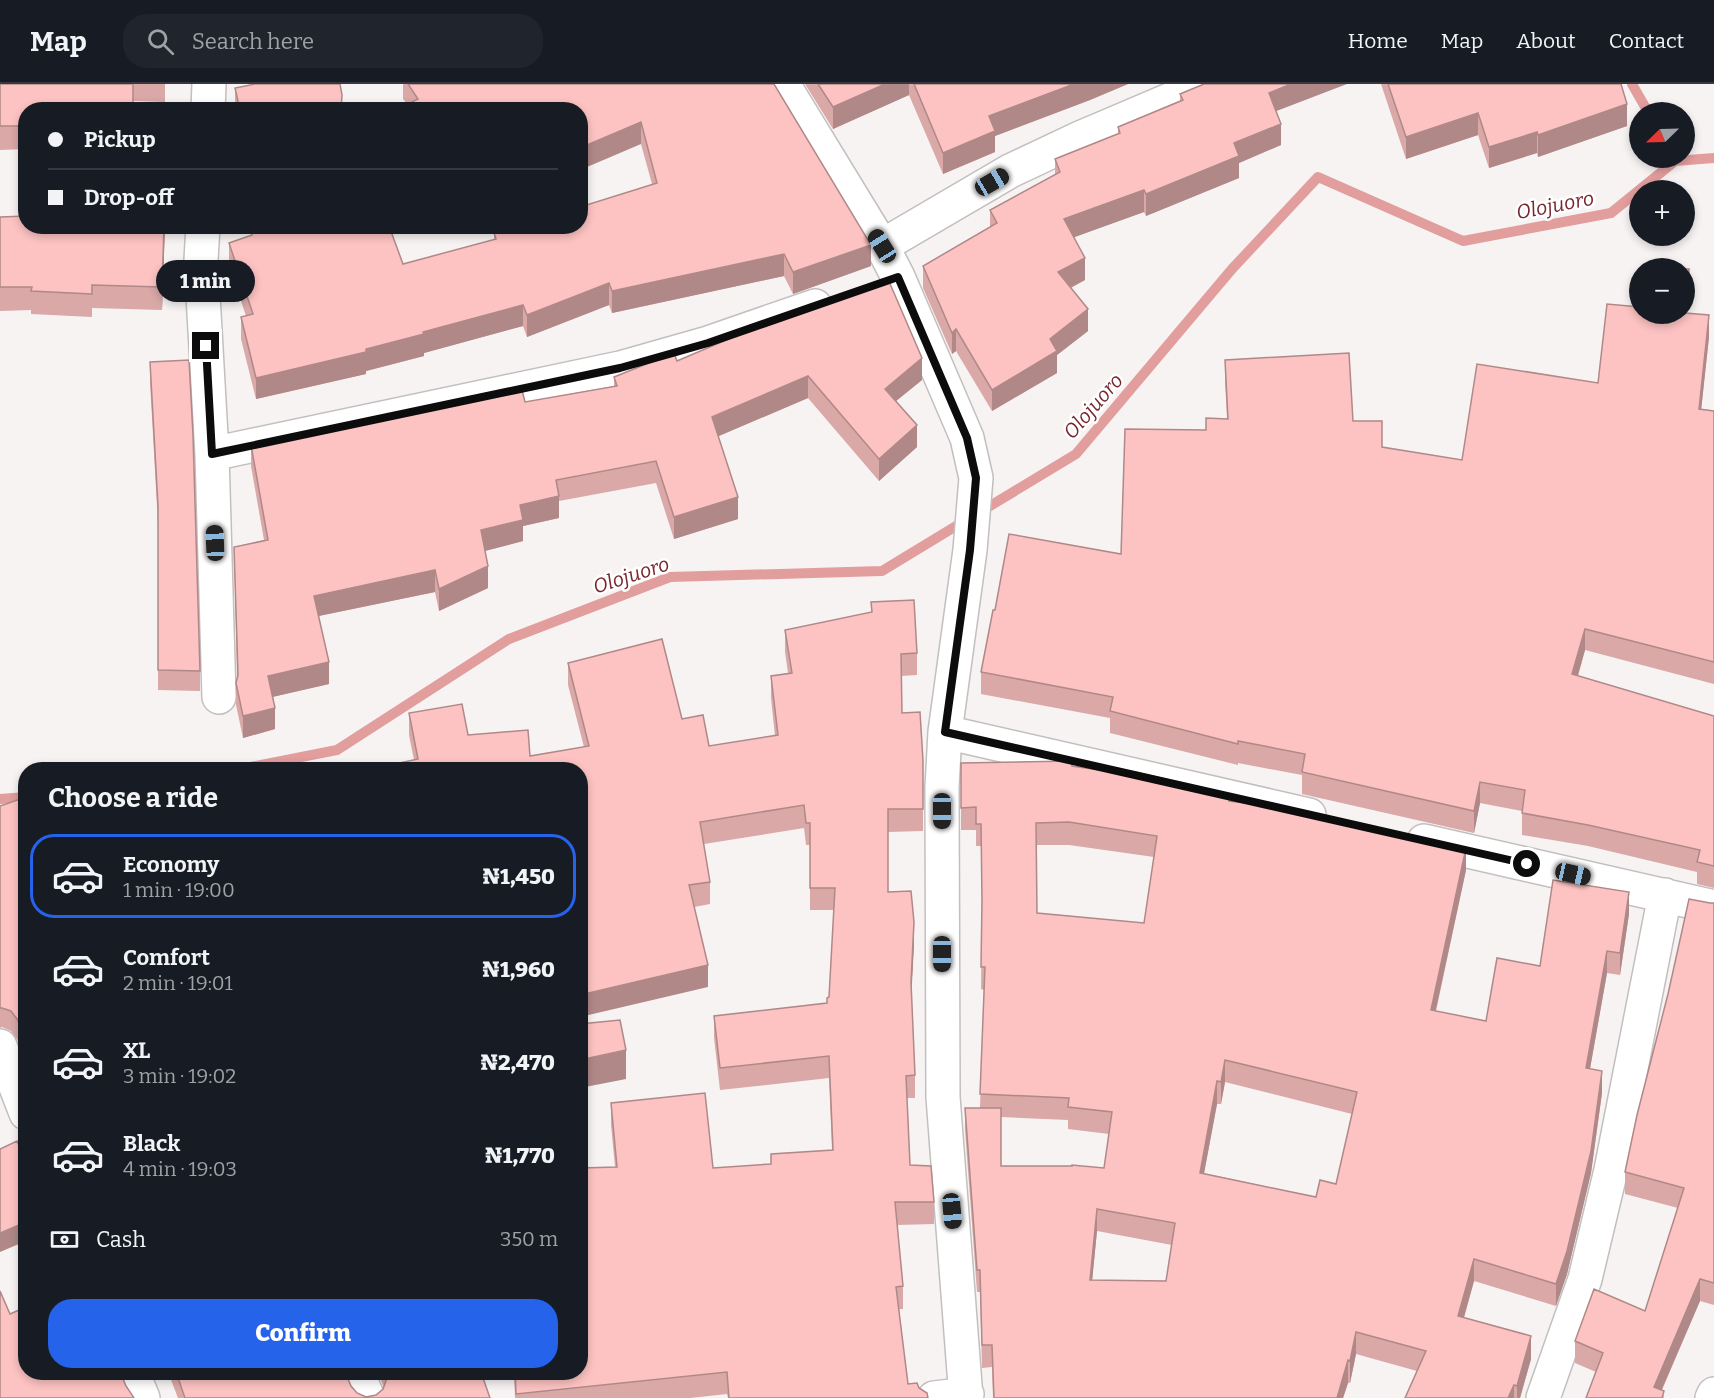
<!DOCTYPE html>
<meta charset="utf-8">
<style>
:root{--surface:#171b24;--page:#20242c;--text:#f1f3f6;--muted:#9ea1a6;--line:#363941;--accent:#2563eb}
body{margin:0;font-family:Bitter,serif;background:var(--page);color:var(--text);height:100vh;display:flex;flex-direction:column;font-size:22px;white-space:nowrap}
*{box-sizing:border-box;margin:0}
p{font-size:20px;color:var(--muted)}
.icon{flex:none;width:33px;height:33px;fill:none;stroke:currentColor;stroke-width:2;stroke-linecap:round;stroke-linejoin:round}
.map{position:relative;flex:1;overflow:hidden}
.sheet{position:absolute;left:18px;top:678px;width:570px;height:618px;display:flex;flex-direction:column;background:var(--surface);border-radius:24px;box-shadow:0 3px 9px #0003}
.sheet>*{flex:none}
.guide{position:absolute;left:18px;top:18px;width:570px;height:132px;border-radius:24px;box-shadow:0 3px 9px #0003;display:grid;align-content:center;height:132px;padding:0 30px;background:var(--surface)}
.needle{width:39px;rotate:247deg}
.buttons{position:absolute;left:1629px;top:18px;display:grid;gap:12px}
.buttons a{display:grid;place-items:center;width:66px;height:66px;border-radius:50%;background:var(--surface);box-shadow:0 3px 9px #0003;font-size:30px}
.end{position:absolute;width:27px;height:27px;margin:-14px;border:8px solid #0d0c0c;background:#fff;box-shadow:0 0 0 3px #fff}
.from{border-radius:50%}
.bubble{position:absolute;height:42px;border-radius:21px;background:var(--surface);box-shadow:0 3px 9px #0003;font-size:20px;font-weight:800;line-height:42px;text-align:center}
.car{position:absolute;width:18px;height:36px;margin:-18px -9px;border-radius:8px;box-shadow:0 0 4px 2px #0007;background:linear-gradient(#222 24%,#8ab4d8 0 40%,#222 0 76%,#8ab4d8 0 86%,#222 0)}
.guide b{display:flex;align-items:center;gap:21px;height:57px;font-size:22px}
.guide b+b{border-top:2px solid var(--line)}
.guide i{width:15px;height:15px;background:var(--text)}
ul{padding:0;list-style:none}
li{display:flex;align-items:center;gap:18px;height:84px;margin:0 12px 9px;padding:0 18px;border:3px solid transparent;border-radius:24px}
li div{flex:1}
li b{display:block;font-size:22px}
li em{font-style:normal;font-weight:800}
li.selected{border-color:var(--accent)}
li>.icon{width:54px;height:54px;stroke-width:1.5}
h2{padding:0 30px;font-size:27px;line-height:72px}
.pay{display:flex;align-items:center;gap:15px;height:66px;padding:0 30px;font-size:22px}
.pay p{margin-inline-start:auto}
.action{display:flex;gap:12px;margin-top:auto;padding:12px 30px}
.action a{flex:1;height:69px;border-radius:24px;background:var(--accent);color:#fff;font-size:24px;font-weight:800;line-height:69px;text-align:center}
header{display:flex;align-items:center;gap:36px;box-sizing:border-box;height:84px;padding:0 30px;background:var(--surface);border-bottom:2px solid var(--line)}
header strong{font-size:28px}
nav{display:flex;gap:33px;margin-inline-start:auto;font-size:21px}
.search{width:420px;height:54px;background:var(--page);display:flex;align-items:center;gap:15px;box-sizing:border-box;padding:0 21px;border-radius:24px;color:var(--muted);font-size:22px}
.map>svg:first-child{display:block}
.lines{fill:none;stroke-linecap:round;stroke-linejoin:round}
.stream{stroke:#e29d9d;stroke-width:10}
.street-casing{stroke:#c3bfbf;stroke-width:36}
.street{stroke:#fff;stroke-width:33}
.wall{fill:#d9a8a7;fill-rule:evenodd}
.shaded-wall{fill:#b08888}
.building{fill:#fcc3c2;stroke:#b08888;stroke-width:1.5;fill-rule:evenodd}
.route{stroke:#0d0c0c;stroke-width:8}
.labels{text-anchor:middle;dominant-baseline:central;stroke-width:5;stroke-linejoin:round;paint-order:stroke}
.water-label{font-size:20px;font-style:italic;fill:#77262d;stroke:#fff}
</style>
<header>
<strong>Map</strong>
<div class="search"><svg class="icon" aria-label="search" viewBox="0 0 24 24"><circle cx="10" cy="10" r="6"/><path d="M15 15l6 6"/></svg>Search here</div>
<nav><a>Home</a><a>Map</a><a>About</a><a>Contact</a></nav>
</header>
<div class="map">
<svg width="1714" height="1314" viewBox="0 0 1714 1314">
<rect width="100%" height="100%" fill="#f7f3f3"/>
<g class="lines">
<path class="stream" d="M 1632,0 L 1648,28
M 980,428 L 1076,370 L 1232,185 L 1318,93 L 1463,157 L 1611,129 L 1675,77 L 1714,74
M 235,686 L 337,666 L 509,555 L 670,493 L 882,487 L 966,436
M 0,715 L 26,713"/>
<defs>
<path id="street" d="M 783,0 L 882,162 L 898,193 L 967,354 L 976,394 L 970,466 L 945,648 L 942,703 L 943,1013 L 966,1314
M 208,26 L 209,0
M 203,142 L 201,176 L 212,370 L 219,613
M 882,162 L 1010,87 L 1080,54 L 1207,0
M 212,370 L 620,284 L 708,259 L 815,222
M 945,648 L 1309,731
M 1424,757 L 1714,823
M 0,962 L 26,1029
M 132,1288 L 143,1314
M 357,1288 L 368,1314
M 934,1314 L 967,1310
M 1543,1314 L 1585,1195 L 1611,1086 L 1665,811
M 1712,1314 L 1714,1310"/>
</defs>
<use href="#street" class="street-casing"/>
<use href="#street" class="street"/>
</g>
<path class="wall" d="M 0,0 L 165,0 L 165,18 L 133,17 L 26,26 L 26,65 L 0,66 Z
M 403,0 L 774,0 L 871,182 L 793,210 L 784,192 L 612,229 L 609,221 L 527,253 L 523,242 L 424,269 L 424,272 L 366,287 L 366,290 L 256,315 L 241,255 L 241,233 L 246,232 L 229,181 L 229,159 L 251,152 L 251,142 L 389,142 L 403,180 L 494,156 L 494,149 L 501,147 L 499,142 L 580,142 L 652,100 L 641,60 L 580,26 L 406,26 L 406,21 L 407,20 L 403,15 Z
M 805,0 L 1128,0 L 1090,16 L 995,52 L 995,68 L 943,90 L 909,11 L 833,45 Z
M 1381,0 L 1621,0 L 1627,42 L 1538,73 L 1537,69 L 1489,84 L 1478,51 L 1406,75 Z
M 235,4 L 342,26 L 235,26 Z
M 1180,10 L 1276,27 L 1281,61 L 1239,79 L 1239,94 L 1146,132 L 1144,128 L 1073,153 L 1085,196 L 1071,204 L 1088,247 L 1057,271 L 1057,289 L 992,327 L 956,267 L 952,270 L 923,204 L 923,182 L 990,143 L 990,126 L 1055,91 L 1055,75 L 1118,50 L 1118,43 L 1180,17 Z
M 0,133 L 26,142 L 165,142 L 162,226 L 92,224 L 92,233 L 31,230 L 31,226 L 0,227 Z
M 1689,207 L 1687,229 L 1709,253 L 1701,325 L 1714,327 L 1714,600 L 1585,566 L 1578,592 L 1714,632 L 1714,804 L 1697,800 L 1697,788 L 1588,762 L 1522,751 L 1522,727 L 1480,719 L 1474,749 L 1302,710 L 1302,691 L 1238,679 L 1238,681 L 1110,649 L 1110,634 L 981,610 L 981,588 L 995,526 L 1121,470 L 1206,346 L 1227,334 L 1225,297 L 1225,276 L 1353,337 L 1382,363 L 1462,376 L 1598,299 L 1684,230 Z
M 677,277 L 922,296 L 896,317 L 917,363 L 879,397 L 808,314 L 718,352 L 738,435 L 674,455 L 656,399 L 559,417 L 559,434 L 523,442 L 523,457 L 485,467 L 488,504 L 439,527 L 435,508 L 318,532 L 329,600 L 272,613 L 275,645 L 243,654 L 236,621 L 236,599 L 237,593 L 234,463 L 264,456 L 251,382 L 251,361 L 464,318 L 464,314 L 525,318 L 614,302 L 614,293 Z
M 150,278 L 200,587 L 200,607 L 158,606 L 158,440 L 150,298 Z
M 871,518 L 917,569 L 917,591 L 901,592 L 902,629 L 923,677 L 923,747 L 888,748 L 888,808 L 914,860 L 911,909 L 915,991 L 915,1014 L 907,1014 L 910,1081 L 934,1118 L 934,1140 L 897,1141 L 903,1202 L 903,1225 L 899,1225 L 908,1300 L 919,1304 L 928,1314 L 728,1314 L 727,1310 L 690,1314 L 515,1314 L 514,1288 L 580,1288 L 615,1083 L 611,1041 L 611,1019 L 713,1084 L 771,1080 L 771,1070 L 832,1066 L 829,994 L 720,1006 L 714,954 L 714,932 L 827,919 L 829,913 L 834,826 L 810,826 L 810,761 L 806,761 L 804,744 L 704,760 L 710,798 L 710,820 L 694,823 L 708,903 L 580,686 L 414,676 L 409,651 L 409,629 L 468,651 L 530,672 L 584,663 L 568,601 L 568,579 L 682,635 L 709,662 L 775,652 L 771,614 L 771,592 L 788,589 L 785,568 L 785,546 L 871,529 Z
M 961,679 L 1072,682 L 1230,717 L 1466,786 L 1436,927 L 1486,937 L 1540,882 L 1629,830 L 1620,891 L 1607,889 L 1590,985 L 1602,1009 L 1591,1089 L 1567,1190 L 1556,1222 L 1474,1197 L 1464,1234 L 1531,1275 L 1520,1314 L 1405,1314 L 1417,1287 L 1356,1270 L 1350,1299 L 1348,1299 L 1343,1314 L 993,1314 L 992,1283 L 982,1284 L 980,1208 L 977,1208 L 965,1046 L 965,1024 L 980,1024 L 984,906 L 981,905 L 982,829 L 981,762 L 976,762 L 976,746 L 961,746 ZM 1036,761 L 1069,761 L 1154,773 L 1144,839 L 1037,829 ZM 1225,998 L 1352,1030 L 1336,1100 L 1316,1113 L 1204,1089 L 1217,1020 L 1221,1020 ZM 1001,1033 L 1068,1036 L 1068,1045 L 1109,1050 L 1104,1084 L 1001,1082 ZM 1097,1147 L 1172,1161 L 1166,1197 L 1092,1196 Z
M 26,713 L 26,976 L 17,955 L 11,947 L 2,943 L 0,944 L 0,722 Z
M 1710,819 L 1714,819 L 1714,1221 L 1700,1217 L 1662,1306 L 1664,1314 L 1596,1288 L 1575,1279 L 1575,1257 L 1645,1227 L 1678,1124 L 1625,1110 L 1625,1088 Z
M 168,1288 L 345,1288 L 351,1302 L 357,1309 L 366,1313 L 376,1311 L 383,1305 L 384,1304 L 378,1288 L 481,1288 L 490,1314 L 178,1314 Z"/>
<path class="shaded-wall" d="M 885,0 L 909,0 L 909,11 L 833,45 L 833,23 Z
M 1074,0 L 1128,0 L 1090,16 L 995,52 L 995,68 L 943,90 L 943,69 L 989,32 Z
M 1291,0 L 1347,0 L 1269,30 L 1269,9 Z
M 1627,20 L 1627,42 L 1538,73 L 1538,51 Z
M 1478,29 L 1478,51 L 1406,75 L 1406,53 Z
M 641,38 L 641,60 L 580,86 L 580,64 Z
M 1281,40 L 1281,61 L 1239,79 L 1239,94 L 1146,132 L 1146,110 L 1234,59 Z
M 1537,48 L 1537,69 L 1489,84 L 1489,63 Z
M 1144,106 L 1144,128 L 1064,157 L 1064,135 Z
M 164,142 L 165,142 L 162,226 L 162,203 Z
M 871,161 L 871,182 L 793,210 L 793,188 Z
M 784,170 L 784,192 L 612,229 L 612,207 Z
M 1085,174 L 1085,196 L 1058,210 L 1058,188 Z
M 1689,185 L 1689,207 L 1685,250 L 1685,229 Z
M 609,199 L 609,221 L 527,253 L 527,231 Z
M 523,221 L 523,242 L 424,269 L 424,272 L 366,287 L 366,290 L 256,315 L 256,294 L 366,265 L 423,248 Z
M 1088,225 L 1088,247 L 1057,271 L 1057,289 L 992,327 L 992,306 L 1050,255 Z
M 1709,231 L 1709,253 L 1699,346 L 1699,325 Z
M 956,245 L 956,267 L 952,270 L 952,249 Z
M 922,274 L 922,296 L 885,326 L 885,305 Z
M 808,292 L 808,314 L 712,355 L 712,333 Z
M 917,341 L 917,363 L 879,397 L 879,375 Z
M 559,412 L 559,434 L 523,442 L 523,457 L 481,468 L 481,446 L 520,421 Z
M 738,413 L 738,435 L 674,455 L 674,433 Z
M 488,482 L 488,504 L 439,527 L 439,505 Z
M 435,486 L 435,508 L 314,533 L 314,512 Z
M 1585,545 L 1585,566 L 1572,612 L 1572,590 Z
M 329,578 L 329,600 L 268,614 L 268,592 Z
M 275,624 L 275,645 L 243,654 L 243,632 Z
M 1480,698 L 1480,719 L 1474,749 L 1474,727 Z
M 1466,764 L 1466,786 L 1431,948 L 1431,926 Z
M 1629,808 L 1629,830 L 1620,891 L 1620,869 Z
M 914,838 L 914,860 L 911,920 L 911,898 Z
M 1607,867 L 1607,889 L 1586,1007 L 1586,984 Z
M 708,881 L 708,903 L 580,933 L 580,911 Z
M 626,966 L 626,995 L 580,1004 L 580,976 Z
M 1225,976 L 1225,998 L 1221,1020 L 1221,998 Z
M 1602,987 L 1602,1009 L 1591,1089 L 1567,1190 L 1556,1222 L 1556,1200 Z
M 1217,997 L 1217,1020 L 1200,1111 L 1200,1089 Z
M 1097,1125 L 1097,1147 L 1090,1219 L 1090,1196 Z
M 26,1138 L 26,1157 L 0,1168 L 0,1149 Z
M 1474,1175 L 1474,1197 L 1458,1254 L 1458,1232 Z
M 1700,1195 L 1700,1217 L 1658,1314 L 1654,1303 Z
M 1356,1248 L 1356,1270 L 1350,1299 L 1350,1277 Z
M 1531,1252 L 1531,1275 L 1520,1314 L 1517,1314 L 1517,1302 Z
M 1348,1276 L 1348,1299 L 1343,1314 L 1337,1314 Z
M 1514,1301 L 1514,1314 L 1508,1314 Z"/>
<path class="building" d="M 0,0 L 133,0 L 133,26 L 26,26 L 26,42 L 0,42 Z
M 255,0 L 340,0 L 342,11 L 341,26 L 240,26 L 235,4 Z
M 408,0 L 774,0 L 871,161 L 793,188 L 784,170 L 612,207 L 609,199 L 527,231 L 523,221 L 423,248 L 424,250 L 366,265 L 366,268 L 256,294 L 241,233 L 253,230 L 229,159 L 252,151 L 252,142 L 389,142 L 403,180 L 496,155 L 494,149 L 508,144 L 507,142 L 580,142 L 580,123 L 657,99 L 641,38 L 580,64 L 580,26 L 408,26 L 406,21 L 418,15 Z
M 818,0 L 885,0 L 833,23 Z
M 914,0 L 1074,0 L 989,32 L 995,47 L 943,69 Z
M 1204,0 L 1291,0 L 1269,9 L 1281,40 L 1234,59 L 1239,72 L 1146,110 L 1144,106 L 1064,135 L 1085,174 L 1058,188 L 1088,225 L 1050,255 L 1057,267 L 992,306 L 956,245 L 952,249 L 923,182 L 997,139 L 990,126 L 1060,88 L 1055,75 L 1120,49 L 1118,43 L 1183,16 L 1180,10 Z
M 1388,0 L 1621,0 L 1627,20 L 1538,51 L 1537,48 L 1489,63 L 1478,29 L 1406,53 Z
M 26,132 L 26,142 L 164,142 L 162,203 L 92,201 L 92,210 L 31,207 L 32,203 L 0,203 L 0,133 Z
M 1684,185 L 1689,185 L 1685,229 L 1709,231 L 1699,325 L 1714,327 L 1714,578 L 1585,545 L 1572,590 L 1714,632 L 1714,782 L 1697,778 L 1700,766 L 1588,741 L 1522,729 L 1525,706 L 1480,698 L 1474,727 L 1302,688 L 1305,670 L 1238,657 L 1238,660 L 1110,627 L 1113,613 L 981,588 L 993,526 L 995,526 L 1009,450 L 1121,470 L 1125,345 L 1206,346 L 1206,334 L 1228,335 L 1225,276 L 1349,269 L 1353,337 L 1382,337 L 1382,363 L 1462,376 L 1477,280 L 1598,299 L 1607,220 L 1640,223 L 1640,230 L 1684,230 Z
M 888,195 L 922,274 L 885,305 L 917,341 L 879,375 L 808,292 L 712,333 L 738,413 L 674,433 L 656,377 L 556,396 L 559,412 L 520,421 L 523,436 L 481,446 L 488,482 L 439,505 L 435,486 L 314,512 L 329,578 L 268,592 L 275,624 L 243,632 L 236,599 L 238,591 L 234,463 L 268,456 L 251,361 L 465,318 L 464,314 L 521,302 L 525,318 L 617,302 L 614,293 L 674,269 L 677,277 L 799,225 Z
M 189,276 L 193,351 L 200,587 L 158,586 L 158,422 L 150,278 Z
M 914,516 L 917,569 L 901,570 L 902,629 L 920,628 L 923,677 L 923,725 L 888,725 L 888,808 L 911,807 L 914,838 L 911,898 L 915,991 L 906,992 L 910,1081 L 931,1082 L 934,1118 L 895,1118 L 903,1202 L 896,1203 L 908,1300 L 917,1299 L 919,1304 L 927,1309 L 928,1314 L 729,1314 L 727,1288 L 516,1310 L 515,1288 L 580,1288 L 580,1084 L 617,1083 L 611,1019 L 705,1009 L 713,1084 L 771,1080 L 771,1070 L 833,1066 L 829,972 L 720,984 L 714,932 L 827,919 L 827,914 L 829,913 L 835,804 L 810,804 L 810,739 L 806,739 L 804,721 L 700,738 L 710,798 L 689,801 L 708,881 L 580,911 L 580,686 L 367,686 L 418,675 L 409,629 L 462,620 L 468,651 L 528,646 L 530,672 L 589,662 L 568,579 L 662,555 L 682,635 L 703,631 L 709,662 L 778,651 L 771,592 L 792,589 L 785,546 L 872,528 L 871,518 Z
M 1072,677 L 1072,682 L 1135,691 L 1135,688 L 1230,710 L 1229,717 L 1296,725 L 1466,764 L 1431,926 L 1486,937 L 1497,874 L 1540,882 L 1553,796 L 1629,808 L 1620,869 L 1607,867 L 1586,984 L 1602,987 L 1591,1067 L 1567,1167 L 1556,1200 L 1474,1175 L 1458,1232 L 1531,1252 L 1517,1302 L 1514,1301 L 1508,1314 L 1405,1314 L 1426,1267 L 1356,1248 L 1350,1277 L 1348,1276 L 1337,1314 L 994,1314 L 992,1261 L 982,1261 L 980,1186 L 977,1186 L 965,1024 L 1001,1024 L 1001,1082 L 1072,1082 L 1072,1081 L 1104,1084 L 1112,1028 L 1068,1023 L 1069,1014 L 980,1010 L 985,883 L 981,883 L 982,816 L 981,740 L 976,740 L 976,723 L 961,724 L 961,679 ZM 1069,738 L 1157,752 L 1144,839 L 1037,829 L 1036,739 ZM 1225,976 L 1357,1008 L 1336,1100 L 1320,1096 L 1316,1113 L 1200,1089 L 1217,997 L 1221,998 ZM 1097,1125 L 1175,1139 L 1166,1197 L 1090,1196 Z
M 26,713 L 26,956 L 17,935 L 11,927 L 2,924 L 0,924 L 0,722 Z
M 1689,815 L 1710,819 L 1714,819 L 1714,1199 L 1700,1195 L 1654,1303 L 1664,1307 L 1662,1314 L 1586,1314 L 1603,1269 L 1575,1257 L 1594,1205 L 1645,1227 L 1684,1104 L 1625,1088 L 1637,1031 L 1668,910 Z
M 620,936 L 626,966 L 580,976 L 580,940 Z
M 17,1057 L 26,1077 L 26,1138 L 0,1149 L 0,1065 Z
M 0,1207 L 10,1230 L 26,1223 L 26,1288 L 120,1288 L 126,1302 L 134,1314 L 0,1314 Z
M 176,1288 L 345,1288 L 351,1302 L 357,1309 L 366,1313 L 376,1311 L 383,1305 L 386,1297 L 386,1288 L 481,1288 L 490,1314 L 185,1314 Z"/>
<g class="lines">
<path class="route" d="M 206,262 L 212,370 L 620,284 L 708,259 L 898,193 L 967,354 L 976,394 L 970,466 L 945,648 L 1527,780"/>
</g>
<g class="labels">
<g class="water-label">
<text transform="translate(1555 121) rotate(-11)">Olojuoro</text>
<text transform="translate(1093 322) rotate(-49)">Olojuoro</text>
<text transform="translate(631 491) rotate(-18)">Olojuoro</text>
</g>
</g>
</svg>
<div class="buttons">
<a><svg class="needle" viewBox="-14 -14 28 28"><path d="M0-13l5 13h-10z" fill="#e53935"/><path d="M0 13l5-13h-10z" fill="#9ea1a6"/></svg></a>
<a>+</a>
<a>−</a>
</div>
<i class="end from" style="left:1527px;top:780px"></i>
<i class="end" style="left:206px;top:262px"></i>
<div class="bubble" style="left:156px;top:176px;width:99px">1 min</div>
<i class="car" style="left:992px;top:98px;rotate:60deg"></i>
<i class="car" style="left:882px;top:162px;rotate:328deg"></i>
<i class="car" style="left:215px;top:459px;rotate:358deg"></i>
<i class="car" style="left:942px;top:727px;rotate:180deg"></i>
<i class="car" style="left:1573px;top:790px;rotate:103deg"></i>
<i class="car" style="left:942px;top:870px;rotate:180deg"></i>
<i class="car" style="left:952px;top:1127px;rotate:175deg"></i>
<div class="guide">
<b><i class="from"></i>Pickup</b>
<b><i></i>Drop-off</b>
</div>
<section class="sheet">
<h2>Choose a ride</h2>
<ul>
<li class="selected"><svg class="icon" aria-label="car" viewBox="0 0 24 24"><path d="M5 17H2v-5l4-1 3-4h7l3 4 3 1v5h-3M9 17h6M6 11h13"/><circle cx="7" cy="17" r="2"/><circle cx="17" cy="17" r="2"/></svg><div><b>Economy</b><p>1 min · 19:00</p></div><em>₦1,450</em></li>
<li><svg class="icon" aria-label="car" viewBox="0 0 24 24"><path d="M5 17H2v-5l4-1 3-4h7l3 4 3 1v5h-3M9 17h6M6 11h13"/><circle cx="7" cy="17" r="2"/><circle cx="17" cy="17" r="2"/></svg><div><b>Comfort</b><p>2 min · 19:01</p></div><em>₦1,960</em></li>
<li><svg class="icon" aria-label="car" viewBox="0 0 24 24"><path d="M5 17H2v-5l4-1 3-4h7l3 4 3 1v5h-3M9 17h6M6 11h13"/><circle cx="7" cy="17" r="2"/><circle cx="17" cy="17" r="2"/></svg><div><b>XL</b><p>3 min · 19:02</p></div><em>₦2,470</em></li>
<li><svg class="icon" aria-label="car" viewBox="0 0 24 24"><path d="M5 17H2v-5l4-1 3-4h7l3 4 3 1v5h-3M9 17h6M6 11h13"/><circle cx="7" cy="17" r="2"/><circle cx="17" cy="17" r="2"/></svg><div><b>Black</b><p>4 min · 19:03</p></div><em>₦1,770</em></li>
</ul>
<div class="pay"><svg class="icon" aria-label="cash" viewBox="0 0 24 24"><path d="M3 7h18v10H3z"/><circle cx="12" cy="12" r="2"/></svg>Cash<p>350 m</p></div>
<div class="action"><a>Confirm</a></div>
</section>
</div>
